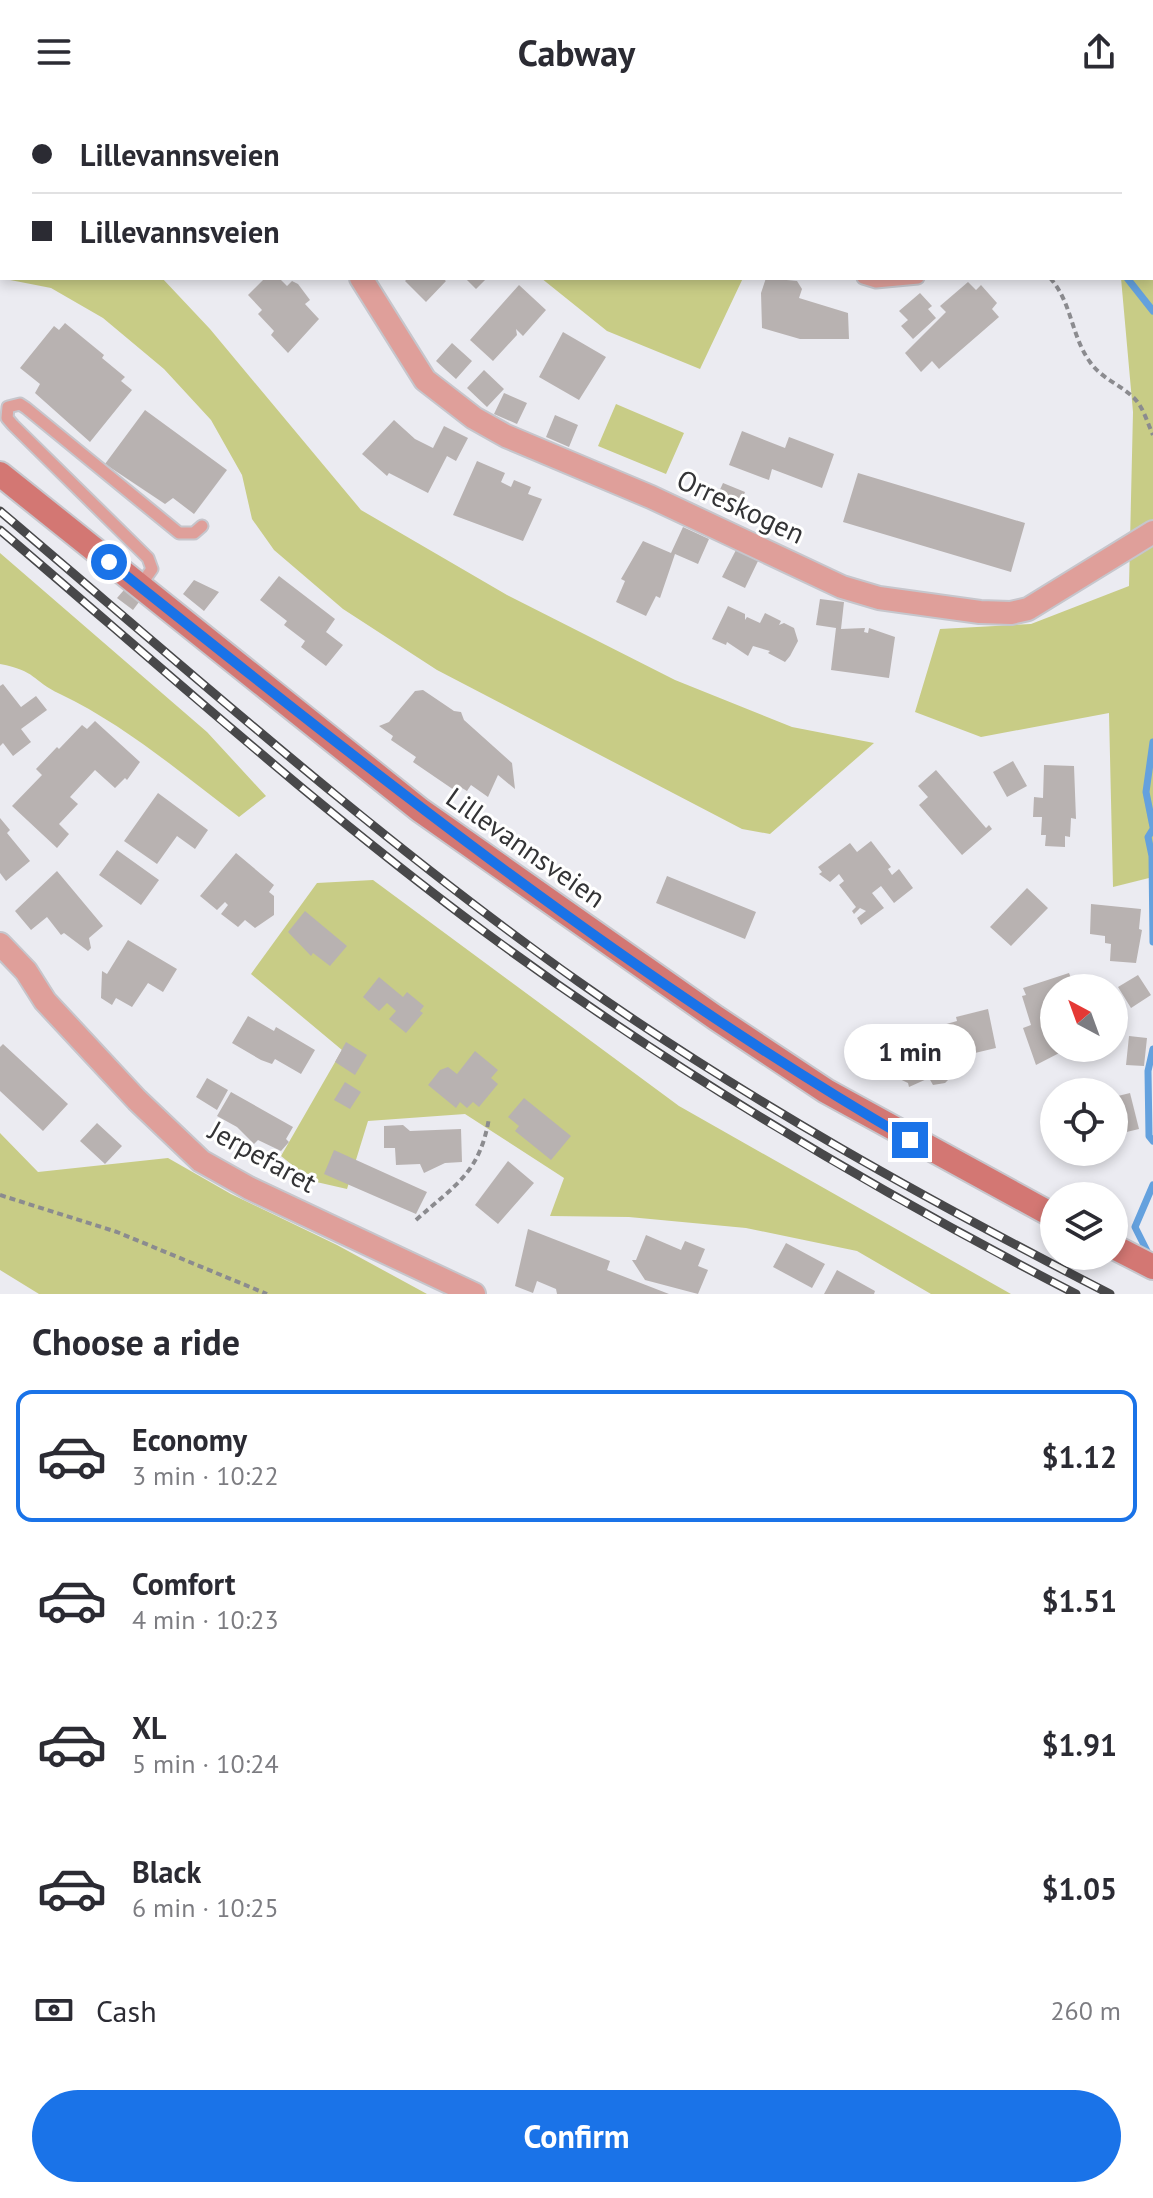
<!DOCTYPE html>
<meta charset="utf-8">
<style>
:root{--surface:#fff;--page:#f7f7f7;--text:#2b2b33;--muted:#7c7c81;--line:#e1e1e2;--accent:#1a73e8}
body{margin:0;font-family:"PT Sans",sans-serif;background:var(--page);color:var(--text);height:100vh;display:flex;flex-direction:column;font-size:30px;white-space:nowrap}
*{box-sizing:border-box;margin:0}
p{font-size:26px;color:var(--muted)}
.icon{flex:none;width:44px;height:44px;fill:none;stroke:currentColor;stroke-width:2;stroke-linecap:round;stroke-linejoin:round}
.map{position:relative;height:1190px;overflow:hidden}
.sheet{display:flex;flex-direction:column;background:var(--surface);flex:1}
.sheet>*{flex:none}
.banner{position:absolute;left:0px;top:0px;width:1154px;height:176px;box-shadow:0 4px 12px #0003;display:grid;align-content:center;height:176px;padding:0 32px;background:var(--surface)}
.needle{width:52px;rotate:319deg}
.buttons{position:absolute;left:1040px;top:870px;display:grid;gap:16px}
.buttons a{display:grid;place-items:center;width:88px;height:88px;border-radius:50%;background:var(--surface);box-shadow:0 4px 12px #0003;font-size:40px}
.end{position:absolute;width:36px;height:36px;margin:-18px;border:10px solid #1a73e8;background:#fff;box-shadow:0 0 0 4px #fff}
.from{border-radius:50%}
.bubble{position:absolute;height:56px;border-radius:28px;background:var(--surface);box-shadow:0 4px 12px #0003;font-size:26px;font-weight:700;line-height:56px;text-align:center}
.banner b{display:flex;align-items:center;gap:28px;height:76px;font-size:30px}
.banner b+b{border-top:2px solid var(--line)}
.banner i{width:20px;height:20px;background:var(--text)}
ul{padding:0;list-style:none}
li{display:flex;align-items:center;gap:24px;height:132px;margin:0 16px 12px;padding:0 16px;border:4px solid transparent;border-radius:16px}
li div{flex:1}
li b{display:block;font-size:30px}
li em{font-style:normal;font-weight:700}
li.on{border-color:var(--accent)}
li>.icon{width:72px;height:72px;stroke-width:1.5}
h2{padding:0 32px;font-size:36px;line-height:96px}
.pay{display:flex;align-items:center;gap:20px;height:88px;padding:0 32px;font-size:30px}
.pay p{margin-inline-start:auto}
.action{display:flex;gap:16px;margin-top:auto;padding:16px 32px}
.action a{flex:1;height:92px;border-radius:48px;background:var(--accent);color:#fff;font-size:32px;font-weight:700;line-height:92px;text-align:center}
header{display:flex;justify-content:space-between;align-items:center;height:104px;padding:0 32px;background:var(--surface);font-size:36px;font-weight:700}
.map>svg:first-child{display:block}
.green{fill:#c8cc86}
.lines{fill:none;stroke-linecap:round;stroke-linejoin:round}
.stream{stroke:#64a1de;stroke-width:7}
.building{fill:#b8b2b1}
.lane-casing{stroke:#c6c6cc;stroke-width:15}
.street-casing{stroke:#c6c6cc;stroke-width:26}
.secondary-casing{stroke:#c6c6cc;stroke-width:28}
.path{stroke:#8b8b8f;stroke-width:4;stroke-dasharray:6 4;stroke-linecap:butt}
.lane{stroke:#df9f9a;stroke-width:11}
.street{stroke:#df9f9a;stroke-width:22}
.secondary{stroke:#d37773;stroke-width:24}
.rail-casing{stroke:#48484a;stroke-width:9}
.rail{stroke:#fff;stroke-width:6;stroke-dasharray:18;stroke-linecap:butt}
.route{stroke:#1a73e8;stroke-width:10}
.labels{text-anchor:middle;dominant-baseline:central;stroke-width:6;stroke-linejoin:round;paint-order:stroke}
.street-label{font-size:28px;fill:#343436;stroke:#fff}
</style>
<header><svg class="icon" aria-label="menu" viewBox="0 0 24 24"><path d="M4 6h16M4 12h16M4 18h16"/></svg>Cabway<svg class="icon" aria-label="share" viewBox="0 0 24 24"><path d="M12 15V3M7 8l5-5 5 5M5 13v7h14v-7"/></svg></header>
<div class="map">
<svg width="1153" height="1190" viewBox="0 0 1153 1190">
<rect width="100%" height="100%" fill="#ebebf1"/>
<path class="green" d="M 0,0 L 16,2 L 2,2 L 2,174 L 162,174 L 210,225 L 361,406 L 507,491 L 675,576 L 792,623 L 874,639 L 770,730 L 742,725 L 437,566 L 343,505 L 274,446 L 252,415 L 242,371 L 211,316 L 164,265 L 103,214 L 51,184 L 0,174 Z
M 991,0 L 1153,0 L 1153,773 L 1113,783 L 1109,609 L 981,633 L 915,608 L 940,525 L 1031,520 L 1129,482 L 1133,308 L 1121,174 L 1152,174 L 1152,2 Z
M 541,174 L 743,174 L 700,265 L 607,227 Z
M 616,300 L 684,329 L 666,370 L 598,342 Z
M 0,449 L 207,628 L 266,692 L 239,713 C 181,669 125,621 60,590 C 31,576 37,567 0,560 Z
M 373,776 L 679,1002 L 1011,1190 L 931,1190 L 857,1147 L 746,1124 L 629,1113 L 550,1112 L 564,1074 L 465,1010 L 368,1017 L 347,1085 L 312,1077 L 281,1052 L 342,946 L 251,870 L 317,779 Z
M 0,1029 L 38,1068 L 168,1054 L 231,1090 L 337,1141 L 427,1190 L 39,1190 L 0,1166 Z"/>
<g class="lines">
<path class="stream" d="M 1037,0 L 1038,2
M 1127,174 L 1153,207
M 1153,638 L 1146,688 L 1153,723
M 1153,725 L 1148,733 L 1152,752 L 1153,838
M 1153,945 L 1148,967 L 1149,1032 L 1153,1037
M 1147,1147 L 1135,1123 L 1153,1081"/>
</g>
<path class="building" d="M 265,174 L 279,174 L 287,182 L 292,177 L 298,180 L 310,196 L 305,200 L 319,215 L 288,249 L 271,231 L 274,227 L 258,210 L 262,206 L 248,191 Z
M 408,174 L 442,174 L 446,177 L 426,198 L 405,177 Z
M 465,174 L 487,174 L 476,185 Z
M 766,174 L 797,177 L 802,185 L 799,194 L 848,209 L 849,235 L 800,235 L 762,224 L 761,189 Z
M 968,178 L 976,186 L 981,181 L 997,199 L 992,205 L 999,213 L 939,265 L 932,257 L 921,268 L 905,249 L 946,208 L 940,202 Z
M 519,181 L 546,206 L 523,232 L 516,225 L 517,231 L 493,257 L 470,236 Z
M 920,189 L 932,202 L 928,205 L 936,214 L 913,235 L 901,222 L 908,216 L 899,207 Z
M 65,219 L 104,251 L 102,254 L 125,273 L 121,277 L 132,286 L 90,338 L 35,289 L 40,280 L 20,264 L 54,222 L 59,226 Z
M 563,228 L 606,253 L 579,296 L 539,273 Z
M 452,239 L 472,257 L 456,275 L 436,257 Z
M 484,266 L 504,285 L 487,303 L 467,284 Z
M 504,289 L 527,299 L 517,320 L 494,310 Z
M 145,306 L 227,366 L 194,410 L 173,394 L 165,400 L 105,360 Z
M 555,311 L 578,321 L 569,343 L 546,333 Z
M 394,316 L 415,335 L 433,344 L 444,322 L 468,334 L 456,357 L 447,352 L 428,389 L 389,369 L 387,372 L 362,350 Z
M 742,327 L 785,344 L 789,333 L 834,350 L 822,384 L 772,365 L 769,376 L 729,361 Z
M 477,357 L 505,369 L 501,378 L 511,383 L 514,376 L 531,383 L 528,390 L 542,395 L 523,437 L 453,411 Z
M 858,369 L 1025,419 L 1011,468 L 843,418 Z
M 723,379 L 745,388 L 736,411 L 713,401 Z
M 683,423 L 709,435 L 698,460 L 675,450 L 660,494 L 656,492 L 646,512 L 616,498 L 625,477 L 621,475 L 643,437 L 671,449 Z
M 736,446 L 758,457 L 745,484 L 722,473 Z
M 279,472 L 335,515 L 326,528 L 343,541 L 326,562 L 301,543 L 305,537 L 284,521 L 287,517 L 260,496 Z
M 194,476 L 219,488 L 204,507 L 183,490 Z
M 124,486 L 139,498 L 133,506 L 117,494 Z
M 820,495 L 844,498 L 841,525 L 865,524 L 864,528 L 868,529 L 869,524 L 895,533 L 889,574 L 831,566 L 836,524 L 816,521 Z
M 728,502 L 745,510 L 745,516 L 747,513 L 760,519 L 765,509 L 781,517 L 779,521 L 784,519 L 794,524 L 798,537 L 790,552 L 785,558 L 768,549 L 770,547 L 753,542 L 748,552 L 727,538 L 726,541 L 712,535 Z
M 3,580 L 21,603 L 36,592 L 47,606 L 21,625 L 31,638 L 13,652 L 3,639 L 0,642 L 0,582 Z
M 423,586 L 454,607 L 461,608 L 464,616 L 512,659 L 515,685 L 498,671 L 488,693 L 471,681 L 467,687 L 457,681 L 454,686 L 413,658 L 416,653 L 391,636 L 393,632 L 379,622 L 389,618 L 415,587 Z
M 95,617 L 140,658 L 127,676 L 125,674 L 115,684 L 95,666 L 70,693 L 78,700 L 59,720 L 69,730 L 57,744 L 12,702 L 42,671 L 36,665 L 57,643 L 59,645 L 82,621 L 87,625 Z
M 1013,657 L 1027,682 L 1007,693 L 993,668 Z
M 1044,661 L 1074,662 L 1076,715 L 1071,714 L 1070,733 L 1065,732 L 1065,743 L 1045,742 L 1046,731 L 1041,731 L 1042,713 L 1033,713 L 1034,693 L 1043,694 Z
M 936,666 L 986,724 L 989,721 L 992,725 L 962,751 L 919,701 L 928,693 L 918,682 Z
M 158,689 L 208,726 L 195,745 L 177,732 L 157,760 L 124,737 Z
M 0,714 L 10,726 L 7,729 L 30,757 L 6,777 L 0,769 Z
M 871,737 L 891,763 L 888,765 L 892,771 L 899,765 L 913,784 L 894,799 L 881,782 L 872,789 L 884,804 L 861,821 L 857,814 L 866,807 L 860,804 L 854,810 L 852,807 L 856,803 L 839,781 L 844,777 L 839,770 L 830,778 L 819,770 L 822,768 L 818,763 L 850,739 L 857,748 Z
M 117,746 L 159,776 L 141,801 L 99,771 Z
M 236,749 L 274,781 L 269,788 L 274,792 L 274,811 L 255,824 L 245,816 L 238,823 L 221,810 L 228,801 L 225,798 L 217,806 L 200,792 Z
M 57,767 L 103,822 L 89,834 L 91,844 L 88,847 L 64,829 L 61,831 L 47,813 L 31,826 L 15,807 Z
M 667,772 L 756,808 L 745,835 L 656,799 Z
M 1027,784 L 1048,804 L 1011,842 L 990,823 Z
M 1091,800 L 1141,805 L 1139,825 L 1142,826 L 1136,859 L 1110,857 L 1111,840 L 1105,839 L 1105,832 L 1090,830 Z
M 305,807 L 347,842 L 330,862 L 313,849 L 311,852 L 288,828 Z
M 128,836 L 177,865 L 163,888 L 148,879 L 132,903 L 116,894 L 112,901 L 101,894 L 102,867 L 107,870 Z
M 1069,869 L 1075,884 L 1054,884 L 1054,944 L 1067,945 L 1036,961 L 1023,924 L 1031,921 L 1022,892 L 1026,891 L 1023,884 Z
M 1138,871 L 1151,891 L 1131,904 L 1118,883 Z
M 379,873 L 403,893 L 407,888 L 424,902 L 420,907 L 423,909 L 406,929 L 389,915 L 396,907 L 387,899 L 379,907 L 363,893 Z
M 988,905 L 996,944 L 958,953 L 950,962 L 954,970 L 945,979 L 933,981 L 929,974 L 909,983 L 908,979 L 885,968 L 884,940 L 929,925 L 932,930 L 943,921 L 957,917 L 956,913 Z
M 248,912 L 274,927 L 276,923 L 315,946 L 301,970 L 275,955 L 272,960 L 261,956 L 232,939 Z
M 1129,932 L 1147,934 L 1144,962 L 1126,961 Z
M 346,938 L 367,951 L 355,971 L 335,958 Z
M 3,940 L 68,1000 L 43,1027 L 0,987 L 0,943 Z
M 475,947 L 498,966 L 491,974 L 498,980 L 479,1003 L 473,998 L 467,1004 L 460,998 L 456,1004 L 428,981 L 440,966 L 448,963 L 457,970 Z
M 207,974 L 228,986 L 217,1006 L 196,993 Z
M 345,978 L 361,988 L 350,1005 L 334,996 Z
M 231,988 L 293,1023 L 286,1035 L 289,1038 L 281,1047 L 258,1036 L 254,1040 L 237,1023 L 217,1012 Z
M 1130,989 L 1139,1025 L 1114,1031 L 1114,993 Z
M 524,994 L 571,1032 L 551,1056 L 515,1027 L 519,1022 L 508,1013 Z
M 97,1019 L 122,1042 L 105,1060 L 80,1037 Z
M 403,1021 L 410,1027 L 461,1025 L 462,1058 L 445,1059 L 424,1069 L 420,1060 L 396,1061 L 395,1044 L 384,1044 L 384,1022 Z
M 334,1046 L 427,1088 L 416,1110 L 324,1070 Z
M 508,1057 L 534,1079 L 498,1120 L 475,1101 Z
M 528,1125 L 610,1157 L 607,1166 L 669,1190 L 557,1190 L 556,1185 L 537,1177 L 533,1189 L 515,1182 Z
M 646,1131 L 681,1146 L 685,1137 L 705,1145 L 698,1162 L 708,1166 L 698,1190 L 645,1176 L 632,1156 L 636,1156 Z
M 786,1139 L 825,1160 L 812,1184 L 773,1163 Z
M 837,1166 L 875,1187 L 874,1190 L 824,1190 Z"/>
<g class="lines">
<defs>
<path id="lane" d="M 863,174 L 876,178 L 918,174
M 140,482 L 152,465 L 148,454 L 13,321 L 7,314 L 8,303 L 20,300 L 26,304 L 179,429 L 194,429 L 202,422"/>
<path id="street" d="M 242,0 L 244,2
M 857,2 L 858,0
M 361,174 L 425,276 L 474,314 L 506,332 L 651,393 L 842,483 L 879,494 L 980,508 L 1011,509 L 1028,505 L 1153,428
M 0,840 L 26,867 L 45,897 L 137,996 L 201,1057 L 249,1084 L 474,1190"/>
<path id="secondary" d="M 0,370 L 420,706 L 716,914 L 826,987 L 1054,1112
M 1114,1143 L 1153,1163"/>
</defs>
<use href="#lane" class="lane-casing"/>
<use href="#street" class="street-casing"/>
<use href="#secondary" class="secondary-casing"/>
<path class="path" d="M 1113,2 L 1116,0
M 1050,174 C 1072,198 1071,232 1090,258 C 1101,274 1119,280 1133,293 C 1143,302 1147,318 1153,331
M 0,1091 L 117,1128 L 267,1190
M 416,1116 C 455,1081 480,1069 489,1014"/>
<use href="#lane" class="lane"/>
<use href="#street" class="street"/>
<use href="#secondary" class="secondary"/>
<defs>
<path id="rail" d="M 0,407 C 190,568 376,734 579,878 C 748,997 927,1096 1110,1190
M 0,426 C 160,562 317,704 486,829 C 673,967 870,1084 1076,1190"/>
</defs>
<use href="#rail" class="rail-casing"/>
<use href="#rail" class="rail"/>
</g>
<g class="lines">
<path class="route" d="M 109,458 C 366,663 625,871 910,1036"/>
</g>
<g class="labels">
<g class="street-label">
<text transform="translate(741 402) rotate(25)">Orreskogen</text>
<text transform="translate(526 743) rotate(35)">Lillevannsveien</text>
<text transform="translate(263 1052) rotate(29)">Jerpefaret</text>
</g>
</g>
</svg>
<div class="buttons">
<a><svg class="needle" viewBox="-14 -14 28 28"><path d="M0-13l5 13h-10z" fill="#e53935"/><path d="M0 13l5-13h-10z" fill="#7c7c81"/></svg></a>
<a><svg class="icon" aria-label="locate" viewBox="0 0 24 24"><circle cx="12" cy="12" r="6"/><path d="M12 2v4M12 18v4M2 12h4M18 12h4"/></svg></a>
<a><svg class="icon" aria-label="layers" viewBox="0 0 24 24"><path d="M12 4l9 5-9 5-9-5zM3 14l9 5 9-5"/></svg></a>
</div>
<i class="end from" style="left:109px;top:458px"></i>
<i class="end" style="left:910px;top:1036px"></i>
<div class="bubble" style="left:844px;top:920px;width:132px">1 min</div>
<div class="banner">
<b><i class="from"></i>Lillevannsveien</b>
<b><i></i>Lillevannsveien</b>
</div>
</div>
<section class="sheet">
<h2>Choose a ride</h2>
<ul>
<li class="on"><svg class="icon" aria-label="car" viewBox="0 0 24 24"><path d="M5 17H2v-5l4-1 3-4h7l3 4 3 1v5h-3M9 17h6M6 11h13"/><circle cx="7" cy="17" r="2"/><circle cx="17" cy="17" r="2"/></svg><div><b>Economy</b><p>3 min · 10:22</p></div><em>$1.12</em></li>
<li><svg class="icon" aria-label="car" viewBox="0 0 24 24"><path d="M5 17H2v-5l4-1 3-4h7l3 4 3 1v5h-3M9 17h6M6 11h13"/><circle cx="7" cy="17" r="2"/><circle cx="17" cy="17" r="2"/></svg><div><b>Comfort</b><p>4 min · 10:23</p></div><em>$1.51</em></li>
<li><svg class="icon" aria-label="car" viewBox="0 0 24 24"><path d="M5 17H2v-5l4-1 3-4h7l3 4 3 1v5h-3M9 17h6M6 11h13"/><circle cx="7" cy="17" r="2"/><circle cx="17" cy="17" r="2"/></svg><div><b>XL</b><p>5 min · 10:24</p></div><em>$1.91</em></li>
<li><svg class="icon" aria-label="car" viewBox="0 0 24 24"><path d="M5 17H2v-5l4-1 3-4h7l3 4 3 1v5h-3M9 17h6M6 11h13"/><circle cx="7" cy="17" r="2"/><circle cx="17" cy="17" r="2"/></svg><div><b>Black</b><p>6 min · 10:25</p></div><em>$1.05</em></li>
</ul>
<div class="pay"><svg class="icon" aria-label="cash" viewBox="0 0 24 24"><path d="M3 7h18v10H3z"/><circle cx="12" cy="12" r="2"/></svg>Cash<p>260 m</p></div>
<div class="action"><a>Confirm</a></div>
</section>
